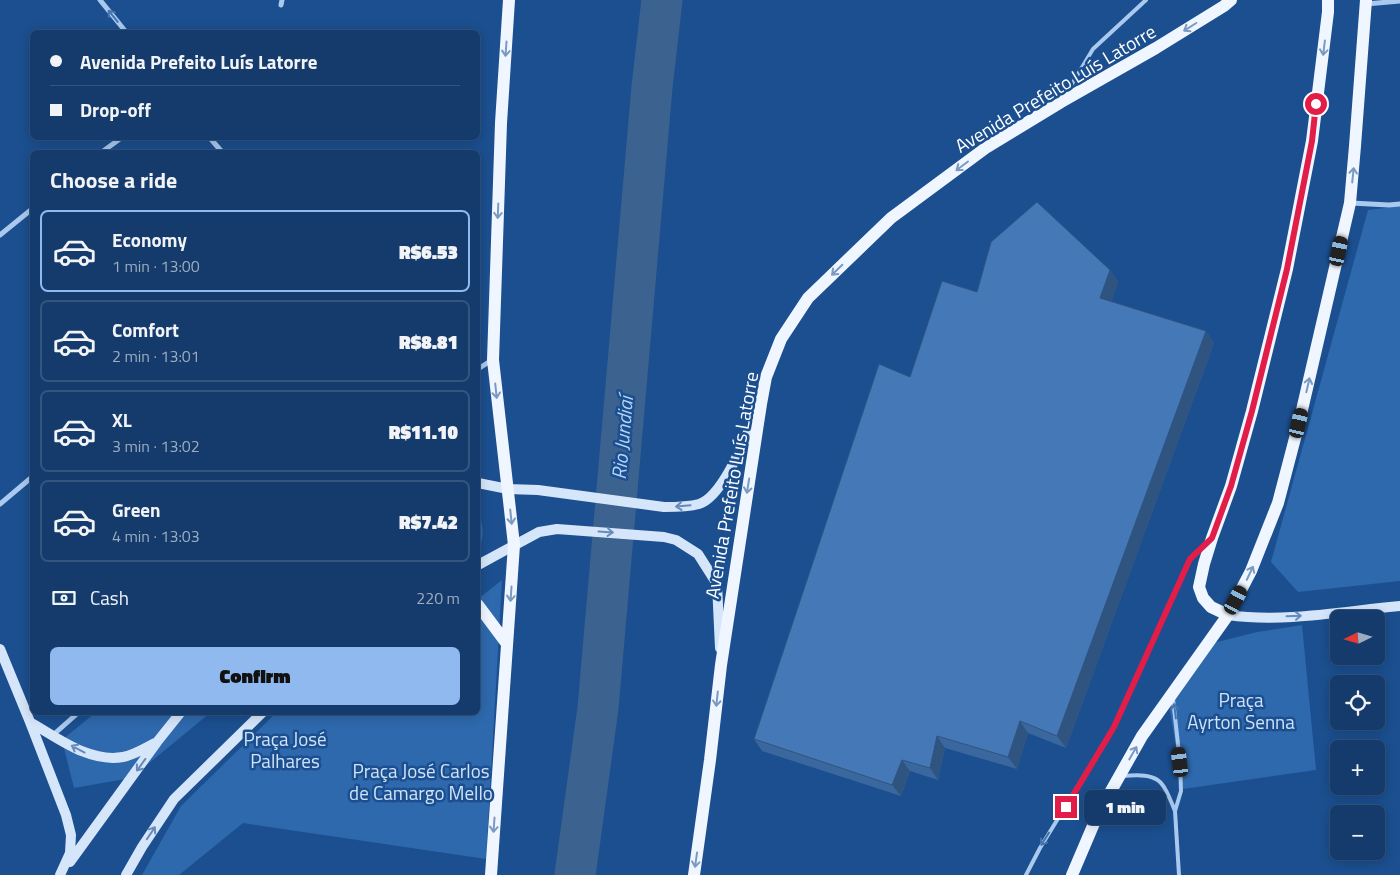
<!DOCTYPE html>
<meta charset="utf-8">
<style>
:root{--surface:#143b6b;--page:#1d4271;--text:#f1f3f6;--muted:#9dadc1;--line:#33557e;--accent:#90b9f0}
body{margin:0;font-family:"Titillium Web",sans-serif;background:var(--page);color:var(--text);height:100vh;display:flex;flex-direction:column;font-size:19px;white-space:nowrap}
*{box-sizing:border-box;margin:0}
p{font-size:16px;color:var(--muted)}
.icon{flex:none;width:28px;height:28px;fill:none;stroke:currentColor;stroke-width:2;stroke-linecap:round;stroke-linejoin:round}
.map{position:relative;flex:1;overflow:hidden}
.panel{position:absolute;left:30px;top:150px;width:450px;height:565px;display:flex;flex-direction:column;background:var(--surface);border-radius:8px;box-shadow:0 2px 12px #0003,0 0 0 1px var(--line)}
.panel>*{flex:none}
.hud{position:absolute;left:30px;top:30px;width:450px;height:110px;border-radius:8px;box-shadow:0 2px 12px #0003,0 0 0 1px var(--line);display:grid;align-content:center;height:110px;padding:0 20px;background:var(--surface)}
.needle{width:32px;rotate:265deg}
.tools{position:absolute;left:1330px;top:610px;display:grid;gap:10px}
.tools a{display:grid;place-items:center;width:55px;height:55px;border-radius:8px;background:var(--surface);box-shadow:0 2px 12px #0003,0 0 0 1px var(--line);font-size:25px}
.end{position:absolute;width:22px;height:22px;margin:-11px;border:6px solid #e11d48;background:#fff;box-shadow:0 0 0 2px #fff}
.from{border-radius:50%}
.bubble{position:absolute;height:35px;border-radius:8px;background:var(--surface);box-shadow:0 2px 12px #0003,0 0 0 1px var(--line);font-size:16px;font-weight:800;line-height:35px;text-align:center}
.car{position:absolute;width:15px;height:30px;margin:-15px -8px;border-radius:6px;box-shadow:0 0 4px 1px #0007;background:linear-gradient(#222 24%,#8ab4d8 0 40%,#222 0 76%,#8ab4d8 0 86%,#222 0)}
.hud b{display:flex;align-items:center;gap:18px;height:48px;font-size:19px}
.hud b+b{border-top:1px solid var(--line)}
.hud i{width:12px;height:12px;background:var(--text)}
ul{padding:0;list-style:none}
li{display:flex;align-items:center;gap:15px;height:82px;margin:0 10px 8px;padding:0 10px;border:2px solid var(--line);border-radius:8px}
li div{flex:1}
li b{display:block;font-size:19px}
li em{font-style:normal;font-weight:800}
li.active{border-color:var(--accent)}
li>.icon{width:45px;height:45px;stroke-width:1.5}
h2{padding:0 20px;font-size:22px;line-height:60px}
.pay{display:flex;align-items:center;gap:12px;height:55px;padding:0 20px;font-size:19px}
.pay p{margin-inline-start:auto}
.button{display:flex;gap:10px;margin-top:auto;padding:10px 20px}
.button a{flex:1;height:58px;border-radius:8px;background:var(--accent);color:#111;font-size:20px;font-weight:800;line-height:58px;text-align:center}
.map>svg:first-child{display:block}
.green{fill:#2e69ad}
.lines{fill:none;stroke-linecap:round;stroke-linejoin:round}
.river{stroke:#3c6290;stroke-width:41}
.lane{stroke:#a9c9ee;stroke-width:4}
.street{stroke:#a9c9ee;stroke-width:5}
.secondary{stroke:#d6e6fa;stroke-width:10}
.primary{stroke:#f0f6ff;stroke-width:12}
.wall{fill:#3a679d}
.shaded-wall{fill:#305480}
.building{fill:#4478b7;stroke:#305480}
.oneway{stroke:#4674ac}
.oneway2{stroke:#7b9ac1}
.oneway3{stroke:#668bba}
.route{stroke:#e11d48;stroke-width:6}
.labels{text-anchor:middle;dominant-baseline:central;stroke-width:5;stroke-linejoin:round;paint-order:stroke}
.street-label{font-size:19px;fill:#fff;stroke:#1b4f8f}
.park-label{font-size:19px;fill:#cfe3fa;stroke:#1b4f8f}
.water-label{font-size:20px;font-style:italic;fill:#b5d3f5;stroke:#1b4f8f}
</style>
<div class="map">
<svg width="1400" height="875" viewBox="0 0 1400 875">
<rect width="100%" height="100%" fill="#1b4f8f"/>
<path class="green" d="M 1400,206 L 1400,581 L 1298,592 L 1271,562 L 1368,210 Z
M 478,509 C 482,522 486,537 478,549 Z
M 502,580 L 486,859 L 243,823 L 179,875 L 142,875 L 181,806 L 276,713 L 478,712 L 478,599 Z
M 1302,625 L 1316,770 L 1183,789 L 1167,693 L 1213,643 L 1257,632 Z
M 95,713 L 210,713 L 131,778 L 74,788 L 62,740 Z"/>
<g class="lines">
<path class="river" d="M 575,875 L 598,708 L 652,87 L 662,0"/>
<path class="lane" d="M 1066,94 L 1093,49 L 1146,0
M 1173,699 L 1180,762 L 1181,791 L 1175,811 L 1179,875
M 1123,776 C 1160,773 1162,779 1175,811
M 1026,875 L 1040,848 L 1114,727 L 1190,559 L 1206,543"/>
<path class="street" d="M 100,0 L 126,32
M 1366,4 L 1400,1
M 281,5 L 282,0
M 210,138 L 222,152
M 102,152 L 121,138
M 1351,203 L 1389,205 L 1400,204
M 0,235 L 32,209
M 478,369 L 492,360
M 0,504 L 32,477
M 53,735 L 79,712"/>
<path class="secondary" d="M 478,483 L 508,489 L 538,490 L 664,507 C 675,507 688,507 699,504 C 724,496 746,435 757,412
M 478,565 L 539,532 L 557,529 L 664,537 L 676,540 L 698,554 L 717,584 L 720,648
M 1228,615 C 1284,623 1344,611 1400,606
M 0,649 L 30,722 L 66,815 L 71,835 L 70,853 L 60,875
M 30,722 C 58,738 89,763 123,757 C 134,755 145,748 155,743
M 70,862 L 157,742 L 181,712
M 126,875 L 142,847 L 174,799 L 263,712"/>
<path class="primary" d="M 478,605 L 507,644
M 1228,615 L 1211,607 L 1203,598 L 1199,587 L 1204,564 L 1212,538 L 1231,486 L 1252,411 L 1287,269 L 1312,141 L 1328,12 L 1328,0
M 491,875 L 514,545 L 493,360 L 501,123 L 509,0
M 694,875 L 710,760 L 721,665 L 761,404 L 766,377 L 781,339 L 808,298 L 891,218 L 987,147 L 1061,102 L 1156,48 L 1224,6 L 1231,0
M 1072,875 L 1098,814 L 1142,736 L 1228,615 L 1251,571 L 1278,503 L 1299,423 L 1350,203 L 1355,146 L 1366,0"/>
</g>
<path class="wall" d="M 1110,270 L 1118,282 L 1111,302 L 1206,331 L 1214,343 L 1066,748 L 1028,733 L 1017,769 L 945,748 L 938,780 L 910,771 L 901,796 L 762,751 L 754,739 L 910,377 L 977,292 Z"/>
<path class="shaded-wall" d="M 1110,270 L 1118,282 L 1109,310 L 1100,298 Z
M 1206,331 L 1214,343 L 1066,748 L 1057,736 Z
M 1020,721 L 1028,733 L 1017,769 L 1008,757 Z
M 937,736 L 945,748 L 938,780 L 930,768 Z
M 902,760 L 910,771 L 901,796 L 892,785 Z"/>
<path class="building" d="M 1037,202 L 1110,270 L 1100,298 L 1206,331 L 1057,736 L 1020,721 L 1008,757 L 937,736 L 930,768 L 902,760 L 892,785 L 754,739 L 879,364 L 910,377 L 942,281 L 977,292 L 991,242 Z"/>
<defs><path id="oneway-shaft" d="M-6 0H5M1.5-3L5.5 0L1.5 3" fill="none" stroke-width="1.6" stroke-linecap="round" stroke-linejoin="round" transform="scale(1.25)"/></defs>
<g class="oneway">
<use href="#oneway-shaft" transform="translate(113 16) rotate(-129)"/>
<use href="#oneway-shaft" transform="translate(1175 711) rotate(-97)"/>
<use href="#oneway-shaft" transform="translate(1045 839) rotate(122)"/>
</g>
<g class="oneway2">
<use href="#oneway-shaft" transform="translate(1190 27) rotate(148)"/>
<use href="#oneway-shaft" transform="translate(1324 48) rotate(97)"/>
<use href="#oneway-shaft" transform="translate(506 49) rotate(94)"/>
<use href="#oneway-shaft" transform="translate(962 166) rotate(143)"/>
<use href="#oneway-shaft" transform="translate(1353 175) rotate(-84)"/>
<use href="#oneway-shaft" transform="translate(498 211) rotate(92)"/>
<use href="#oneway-shaft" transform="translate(837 270) rotate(136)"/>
<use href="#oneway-shaft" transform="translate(1308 385) rotate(-77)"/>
<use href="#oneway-shaft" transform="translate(496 391) rotate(84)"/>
<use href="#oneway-shaft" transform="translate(748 486) rotate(99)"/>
<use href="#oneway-shaft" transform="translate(511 517) rotate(84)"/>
<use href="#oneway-shaft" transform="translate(1250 573) rotate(-65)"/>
<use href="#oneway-shaft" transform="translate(511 594) rotate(94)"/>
<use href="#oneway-shaft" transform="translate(717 699) rotate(96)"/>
<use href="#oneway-shaft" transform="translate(1133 753) rotate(-60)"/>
<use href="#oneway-shaft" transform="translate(494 825) rotate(94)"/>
<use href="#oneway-shaft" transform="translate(696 860) rotate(98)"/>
</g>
<g class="oneway3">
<use href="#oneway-shaft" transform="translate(683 506) rotate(175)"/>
<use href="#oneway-shaft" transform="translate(606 532) rotate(4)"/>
<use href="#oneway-shaft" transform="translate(1294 616) rotate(-2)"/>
<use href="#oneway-shaft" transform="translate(78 749) rotate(-152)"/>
<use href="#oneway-shaft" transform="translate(141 765) rotate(126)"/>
<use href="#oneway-shaft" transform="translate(151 833) rotate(-56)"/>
</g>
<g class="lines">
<path class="route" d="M 1066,807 L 1114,727 L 1190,559 L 1212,538 L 1231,486 L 1252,411 L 1287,269 L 1312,141 L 1316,104"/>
</g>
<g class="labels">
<g class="street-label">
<text transform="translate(1055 88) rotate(-31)">Avenida Prefeito Luís Latorre</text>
<text transform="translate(731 485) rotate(-80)">Avenida Prefeito Luís Latorre</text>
</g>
<g class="park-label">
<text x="1241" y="699">Praça<tspan x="1241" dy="22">Ayrton Senna</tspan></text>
<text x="285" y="738">Praça José<tspan x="285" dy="22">Palhares</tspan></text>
<text x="421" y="770">Praça José Carlos<tspan x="421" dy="22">de Camargo Mello</tspan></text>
</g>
<g class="water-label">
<text transform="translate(622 438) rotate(-85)">Rio Jundiaí</text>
</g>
</g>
</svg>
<div class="tools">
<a><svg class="needle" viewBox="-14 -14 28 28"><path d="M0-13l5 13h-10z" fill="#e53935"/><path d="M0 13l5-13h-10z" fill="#9dadc1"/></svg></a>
<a><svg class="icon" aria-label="locate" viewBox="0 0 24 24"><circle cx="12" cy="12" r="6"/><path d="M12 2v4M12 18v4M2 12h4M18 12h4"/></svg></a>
<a>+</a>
<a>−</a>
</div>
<i class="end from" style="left:1316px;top:104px"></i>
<i class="end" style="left:1066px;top:807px"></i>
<div class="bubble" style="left:1084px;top:790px;width:82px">1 min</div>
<i class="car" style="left:1339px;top:251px;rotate:12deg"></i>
<i class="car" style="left:1299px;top:423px;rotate:13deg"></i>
<i class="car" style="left:1236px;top:600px;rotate:28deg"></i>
<i class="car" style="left:1180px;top:762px;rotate:353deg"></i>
<div class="hud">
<b><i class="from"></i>Avenida Prefeito Luís Latorre</b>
<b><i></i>Drop-off</b>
</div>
<section class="panel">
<h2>Choose a ride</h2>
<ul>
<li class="active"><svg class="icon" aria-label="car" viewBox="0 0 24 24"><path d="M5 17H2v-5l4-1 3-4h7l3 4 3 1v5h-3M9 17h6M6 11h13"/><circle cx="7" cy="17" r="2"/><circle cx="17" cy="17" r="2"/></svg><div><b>Economy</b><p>1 min · 13:00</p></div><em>R$6.53</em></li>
<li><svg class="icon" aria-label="car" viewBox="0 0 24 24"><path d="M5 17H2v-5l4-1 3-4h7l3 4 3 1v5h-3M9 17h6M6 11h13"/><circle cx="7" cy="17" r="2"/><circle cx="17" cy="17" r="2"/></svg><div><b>Comfort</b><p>2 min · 13:01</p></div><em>R$8.81</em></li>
<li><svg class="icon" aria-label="car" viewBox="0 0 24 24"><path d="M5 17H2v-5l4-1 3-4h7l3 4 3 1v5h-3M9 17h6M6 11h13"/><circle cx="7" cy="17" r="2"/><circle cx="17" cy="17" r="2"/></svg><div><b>XL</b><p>3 min · 13:02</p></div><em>R$11.10</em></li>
<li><svg class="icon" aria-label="car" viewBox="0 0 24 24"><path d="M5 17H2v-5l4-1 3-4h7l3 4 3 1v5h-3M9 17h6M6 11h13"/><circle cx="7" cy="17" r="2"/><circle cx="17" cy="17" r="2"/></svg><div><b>Green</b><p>4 min · 13:03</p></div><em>R$7.42</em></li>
</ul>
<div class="pay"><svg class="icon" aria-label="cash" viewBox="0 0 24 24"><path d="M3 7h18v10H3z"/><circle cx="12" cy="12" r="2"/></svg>Cash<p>220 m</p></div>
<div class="button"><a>Confirm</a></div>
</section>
</div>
